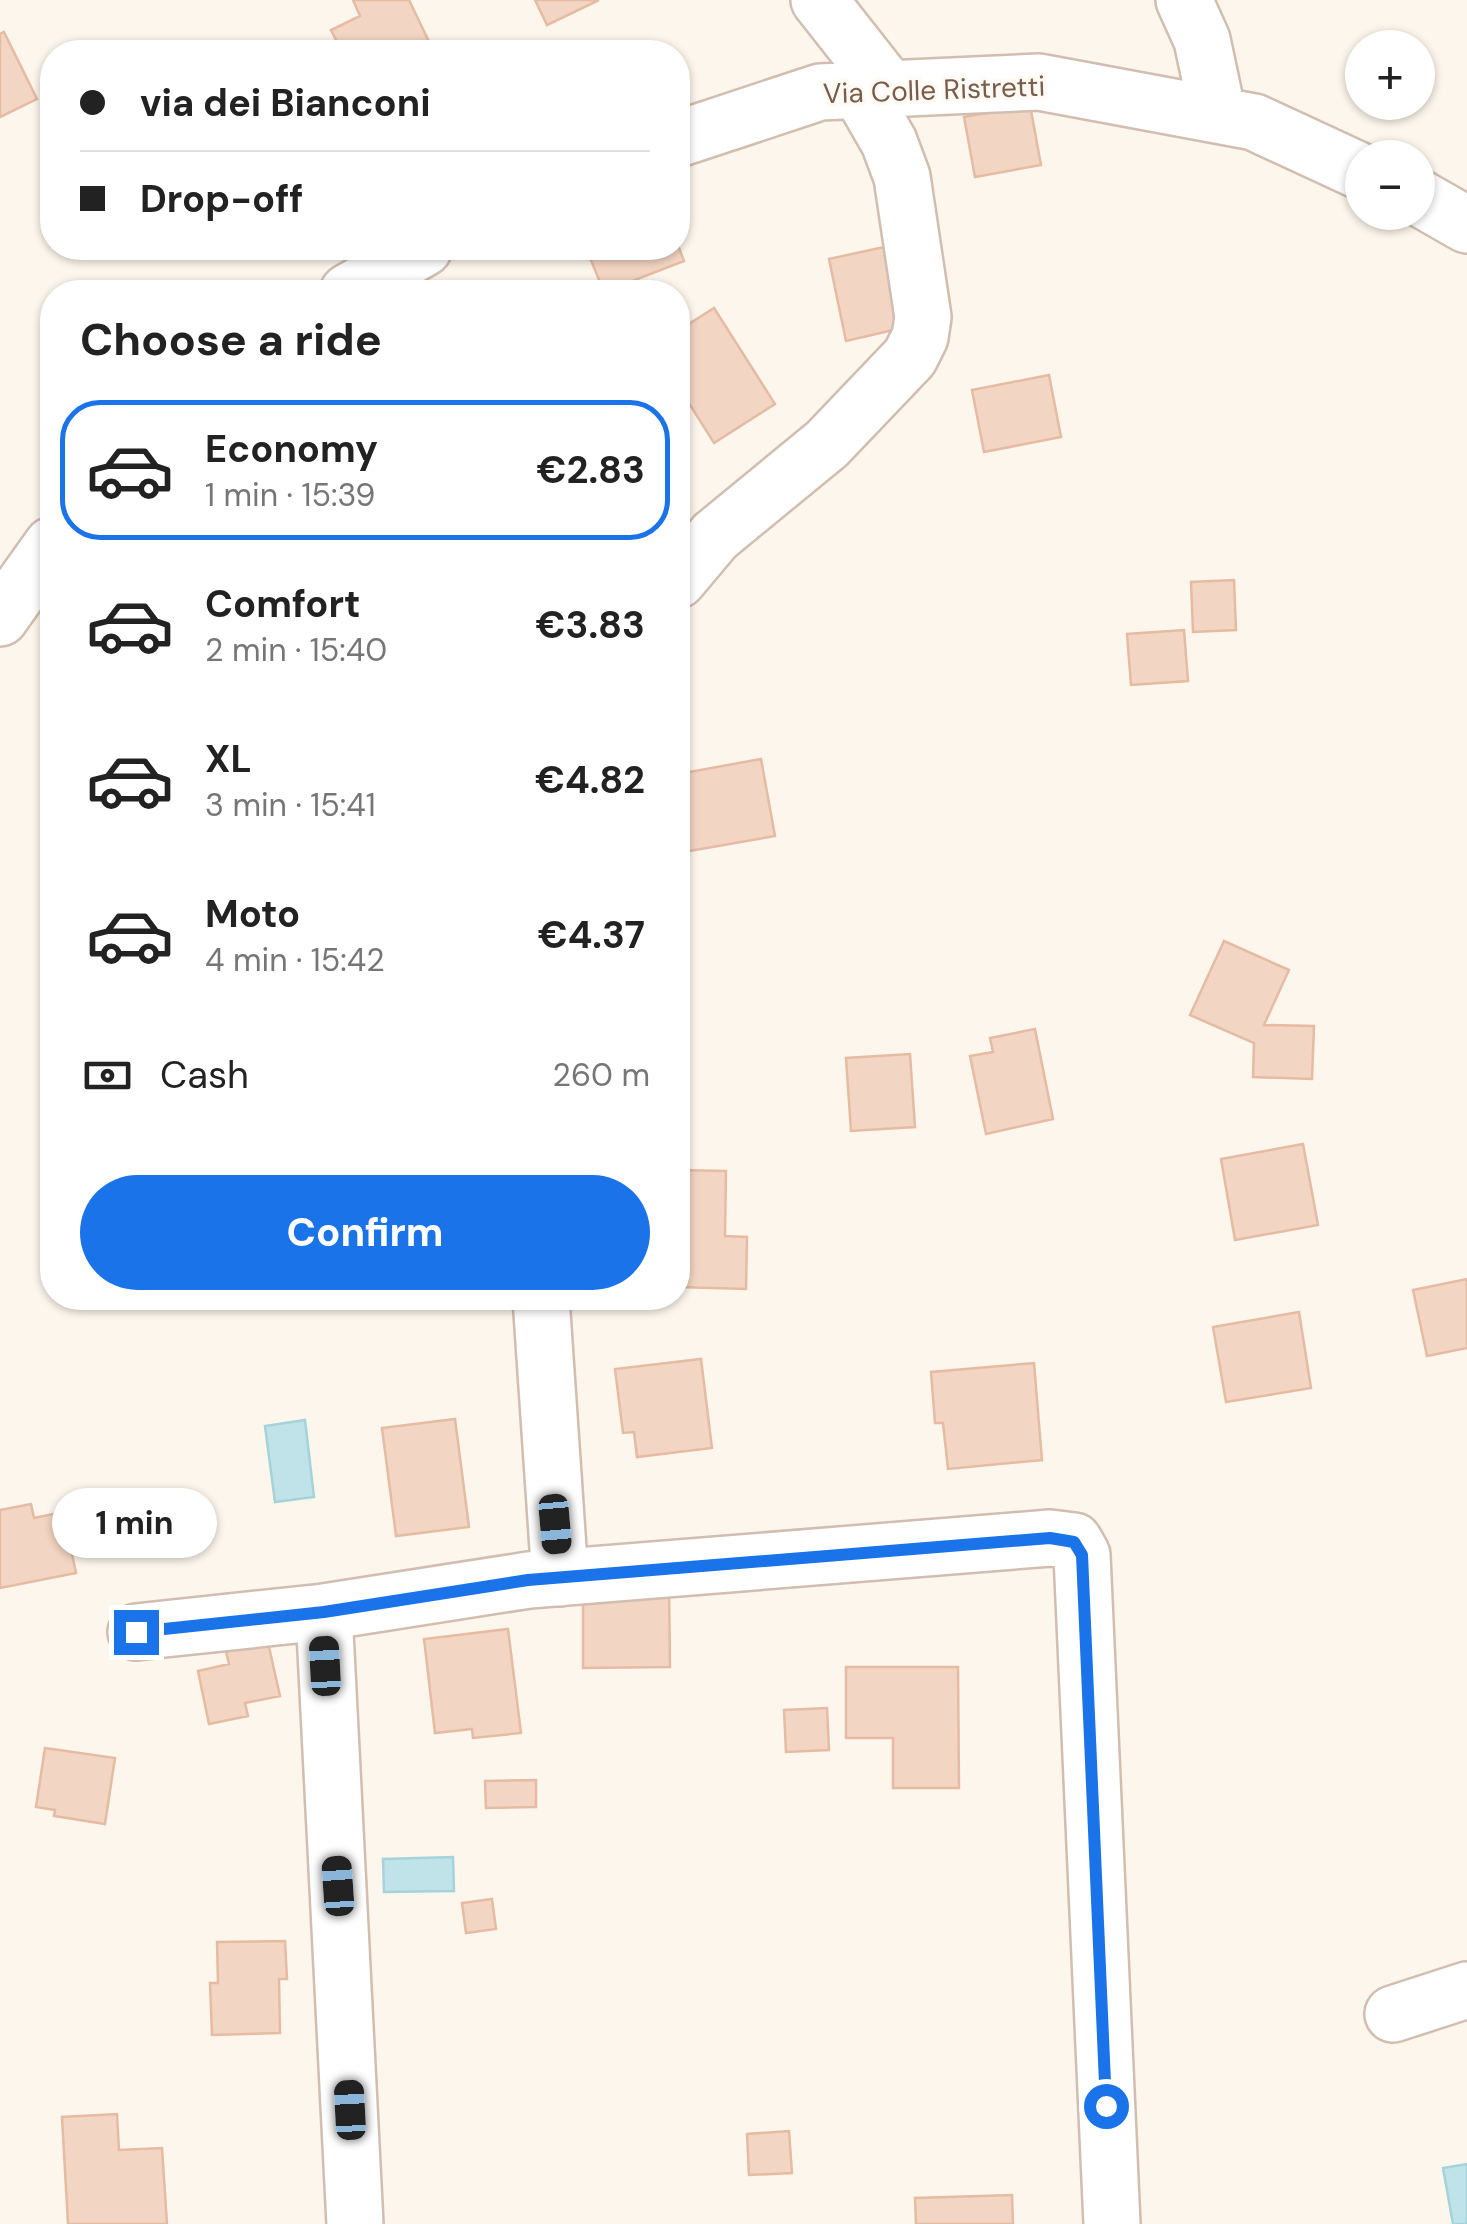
<!DOCTYPE html>
<meta charset="utf-8">
<style>
:root{--surface:#fff;--page:#f6f6f6;--text:#222;--muted:#767676;--line:#e0e0e0;--accent:#1a73e8}
body{margin:0;font-family:"DM Sans",sans-serif;background:var(--page);color:var(--text);height:100vh;display:flex;flex-direction:column;font-size:38px;white-space:nowrap}
*{box-sizing:border-box;margin:0}
p{font-size:32px;color:var(--muted)}
.icon{flex:none;width:55px;height:55px;fill:none;stroke:currentColor;stroke-width:2;stroke-linecap:round;stroke-linejoin:round}
.map{position:relative;flex:1;overflow:hidden}
.side{position:absolute;left:40px;top:280px;width:650px;height:1030px;display:flex;flex-direction:column;background:var(--surface);border-radius:40px;box-shadow:0 2px 8px #0004}
.side>*{flex:none}
.guide{position:absolute;left:40px;top:40px;width:650px;height:220px;border-radius:40px;box-shadow:0 2px 8px #0004;display:grid;align-content:center;height:220px;padding:0 40px;background:var(--surface)}
.buttons{position:absolute;left:1345px;top:30px;display:grid;gap:20px}
.buttons a{display:grid;place-items:center;width:90px;height:90px;border-radius:50%;background:var(--surface);box-shadow:0 2px 8px #0004;font-size:50px}
.end{position:absolute;width:45px;height:45px;margin:-22px;border:12px solid #1a73e8;background:#fff;box-shadow:0 0 0 5px #fff}
.from{border-radius:50%}
.bubble{position:absolute;height:70px;border-radius:35px;background:var(--surface);box-shadow:0 2px 8px #0004;font-size:32px;font-weight:700;line-height:70px;text-align:center}
.car{position:absolute;width:30px;height:60px;margin:-30px -15px;border-radius:12px;box-shadow:0 0 8px 2px #0007;background:linear-gradient(#222 24%,#8ab4d8 0 40%,#222 0 76%,#8ab4d8 0 86%,#222 0)}
.guide b{display:flex;align-items:center;gap:35px;height:95px;font-size:38px}
.guide b+b{border-top:2px solid var(--line)}
.guide i{width:25px;height:25px;background:var(--text)}
ul{padding:0;list-style:none}
li{display:flex;align-items:center;gap:30px;height:140px;margin:0 20px 15px;padding:0 20px;border:5px solid transparent;border-radius:40px}
li div{flex:1}
li b{display:block;font-size:38px}
li em{font-style:normal;font-weight:700}
li.on{border-color:var(--accent)}
li>.icon{width:90px;height:90px;stroke-width:1.5}
h2{padding:0 40px;font-size:45px;line-height:120px}
.pay{display:flex;align-items:center;gap:25px;height:110px;padding:0 40px;font-size:38px}
.pay p{margin-inline-start:auto}
.action{display:flex;gap:20px;margin-top:auto;padding:20px 40px}
.action a{flex:1;height:115px;border-radius:60px;background:var(--accent);color:#fff;font-size:40px;font-weight:700;line-height:115px;text-align:center}
.map>svg:first-child{display:block}
.water{fill:#bfe3e8;stroke:#a5d3da;stroke-width:2.5}
.building{fill:#f3d5c3;stroke:#e6bba3;stroke-width:2.5}
.lines{fill:none;stroke-linecap:round;stroke-linejoin:round}
.minor-casing{stroke:#d1beb0;stroke-width:60}
.minor{stroke:#fff;stroke-width:55}
.route{stroke:#1a73e8;stroke-width:12}
.labels{text-anchor:middle;dominant-baseline:central;stroke-width:8;stroke-linejoin:round;paint-order:stroke}
.street-label{font-size:28px;fill:#7a5c4d;stroke:#fffaf3}
</style>
<div class="map">
<svg width="1467" height="2224" viewBox="0 0 1467 2224">
<rect width="100%" height="100%" fill="#fdf6ec"/>
<path class="water" d="M 305,1420 L 314,1497 L 275,1502 L 265,1426 Z
M 453,1857 L 454,1891 L 384,1892 L 383,1859 Z
M 1467,2164 L 1467,2224 L 1453,2224 L 1443,2168 Z"/>
<path class="building" d="M 353,0 L 409,0 L 434,52 L 342,52 L 331,30 L 360,16 Z
M 535,0 L 599,0 L 547,25 Z
M 4,32 L 37,99 L 0,117 L 0,34 Z
M 1030,105 L 1041,165 L 975,177 L 964,117 Z
M 678,245 L 684,261 L 604,292 L 586,248 Z
M 884,247 L 902,328 L 846,341 L 829,259 Z
M 714,308 L 775,404 L 714,443 L 678,386 L 678,331 Z
M 1049,375 L 1061,437 L 984,452 L 972,390 Z
M 1234,580 L 1236,630 L 1193,632 L 1191,582 Z
M 1184,630 L 1188,681 L 1131,685 L 1127,634 Z
M 761,759 L 775,836 L 678,853 L 678,774 Z
M 1224,941 L 1289,970 L 1264,1025 L 1314,1026 L 1312,1079 L 1253,1077 L 1254,1043 L 1190,1015 Z
M 1035,1029 L 1053,1119 L 986,1134 L 970,1056 L 993,1052 L 990,1038 Z
M 910,1054 L 915,1127 L 851,1131 L 846,1058 Z
M 1303,1144 L 1318,1225 L 1235,1240 L 1221,1159 Z
M 678,1170 L 726,1171 L 725,1236 L 747,1237 L 746,1289 L 678,1287 Z
M 1467,1279 L 1467,1348 L 1427,1356 L 1413,1290 Z
M 1299,1312 L 1311,1388 L 1226,1402 L 1213,1327 Z
M 701,1359 L 712,1448 L 637,1457 L 634,1432 L 623,1433 L 615,1369 Z
M 1034,1363 L 1042,1460 L 948,1469 L 943,1423 L 935,1423 L 931,1372 Z
M 455,1419 L 469,1527 L 396,1536 L 382,1428 Z
M 31,1504 L 34,1518 L 63,1512 L 76,1573 L 0,1588 L 0,1510 Z
M 669,1587 L 670,1667 L 583,1668 L 583,1588 Z
M 508,1629 L 521,1733 L 473,1738 L 472,1729 L 435,1733 L 424,1639 Z
M 267,1638 L 280,1696 L 245,1703 L 248,1716 L 209,1724 L 198,1671 L 229,1664 L 225,1647 Z
M 846,1667 L 958,1667 L 959,1788 L 893,1788 L 893,1738 L 846,1738 Z
M 827,1708 L 829,1750 L 786,1752 L 784,1710 Z
M 45,1748 L 115,1758 L 105,1824 L 54,1816 L 55,1810 L 36,1807 Z
M 536,1780 L 536,1807 L 486,1808 L 485,1781 Z
M 492,1899 L 496,1929 L 466,1933 L 462,1903 Z
M 285,1941 L 287,1979 L 279,1979 L 280,2033 L 212,2035 L 210,1983 L 218,1983 L 217,1942 Z
M 117,2114 L 119,2150 L 162,2148 L 167,2224 L 68,2224 L 62,2117 Z
M 789,2131 L 792,2173 L 749,2175 L 747,2134 Z
M 1012,2195 L 1013,2224 L 916,2224 L 915,2198 Z"/>
<g class="lines">
<defs>
<path id="minor" d="M 819,0 L 889,89
M 1184,0 L 1202,40 L 1218,115
M 678,139 L 820,92 L 1039,82 L 1254,122 L 1362,172
M 1418,197 L 1467,225
M 348,292 L 424,248
M 678,580 L 715,536 L 827,444 L 910,357 L 920,337 L 923,317 L 902,177 L 889,142 L 859,90
M 0,618 L 52,545
M 541,1298 L 560,1578
M 136,1632 L 324,1612
M 1393,2014 L 1467,1990
M 355,2224 L 324,1612 L 529,1580 L 1050,1538 L 1074,1541 L 1082,1555 L 1112,2224"/>
</defs>
<use href="#minor" class="minor-casing"/>
<use href="#minor" class="minor"/>
</g>
<g class="lines">
<path class="route" d="M 136,1632 L 324,1612 L 528,1580 L 1050,1538 L 1074,1542 L 1082,1555 L 1106,2106"/>
</g>
<g class="labels">
<g class="street-label">
<text transform="translate(934 90) rotate(-2)">Via Colle Ristretti</text>
</g>
</g>
</svg>
<div class="buttons">
<a>+</a>
<a>−</a>
</div>
<i class="end from" style="left:1106px;top:2106px"></i>
<i class="end" style="left:136px;top:1632px"></i>
<div class="bubble" style="left:52px;top:1488px;width:165px">1 min</div>
<i class="car" style="left:555px;top:1524px;rotate:175deg"></i>
<i class="car" style="left:325px;top:1666px;rotate:357deg"></i>
<i class="car" style="left:338px;top:1886px;rotate:356deg"></i>
<i class="car" style="left:350px;top:2110px;rotate:357deg"></i>
<div class="guide">
<b><i class="from"></i>via dei Bianconi</b>
<b><i></i>Drop-off</b>
</div>
<section class="side">
<h2>Choose a ride</h2>
<ul>
<li class="on"><svg class="icon" aria-label="car" viewBox="0 0 24 24"><path d="M5 17H2v-5l4-1 3-4h7l3 4 3 1v5h-3M9 17h6M6 11h13"/><circle cx="7" cy="17" r="2"/><circle cx="17" cy="17" r="2"/></svg><div><b>Economy</b><p>1 min · 15:39</p></div><em>€2.83</em></li>
<li><svg class="icon" aria-label="car" viewBox="0 0 24 24"><path d="M5 17H2v-5l4-1 3-4h7l3 4 3 1v5h-3M9 17h6M6 11h13"/><circle cx="7" cy="17" r="2"/><circle cx="17" cy="17" r="2"/></svg><div><b>Comfort</b><p>2 min · 15:40</p></div><em>€3.83</em></li>
<li><svg class="icon" aria-label="car" viewBox="0 0 24 24"><path d="M5 17H2v-5l4-1 3-4h7l3 4 3 1v5h-3M9 17h6M6 11h13"/><circle cx="7" cy="17" r="2"/><circle cx="17" cy="17" r="2"/></svg><div><b>XL</b><p>3 min · 15:41</p></div><em>€4.82</em></li>
<li><svg class="icon" aria-label="car" viewBox="0 0 24 24"><path d="M5 17H2v-5l4-1 3-4h7l3 4 3 1v5h-3M9 17h6M6 11h13"/><circle cx="7" cy="17" r="2"/><circle cx="17" cy="17" r="2"/></svg><div><b>Moto</b><p>4 min · 15:42</p></div><em>€4.37</em></li>
</ul>
<div class="pay"><svg class="icon" aria-label="cash" viewBox="0 0 24 24"><path d="M3 7h18v10H3z"/><circle cx="12" cy="12" r="2"/></svg>Cash<p>260 m</p></div>
<div class="action"><a>Confirm</a></div>
</section>
</div>
